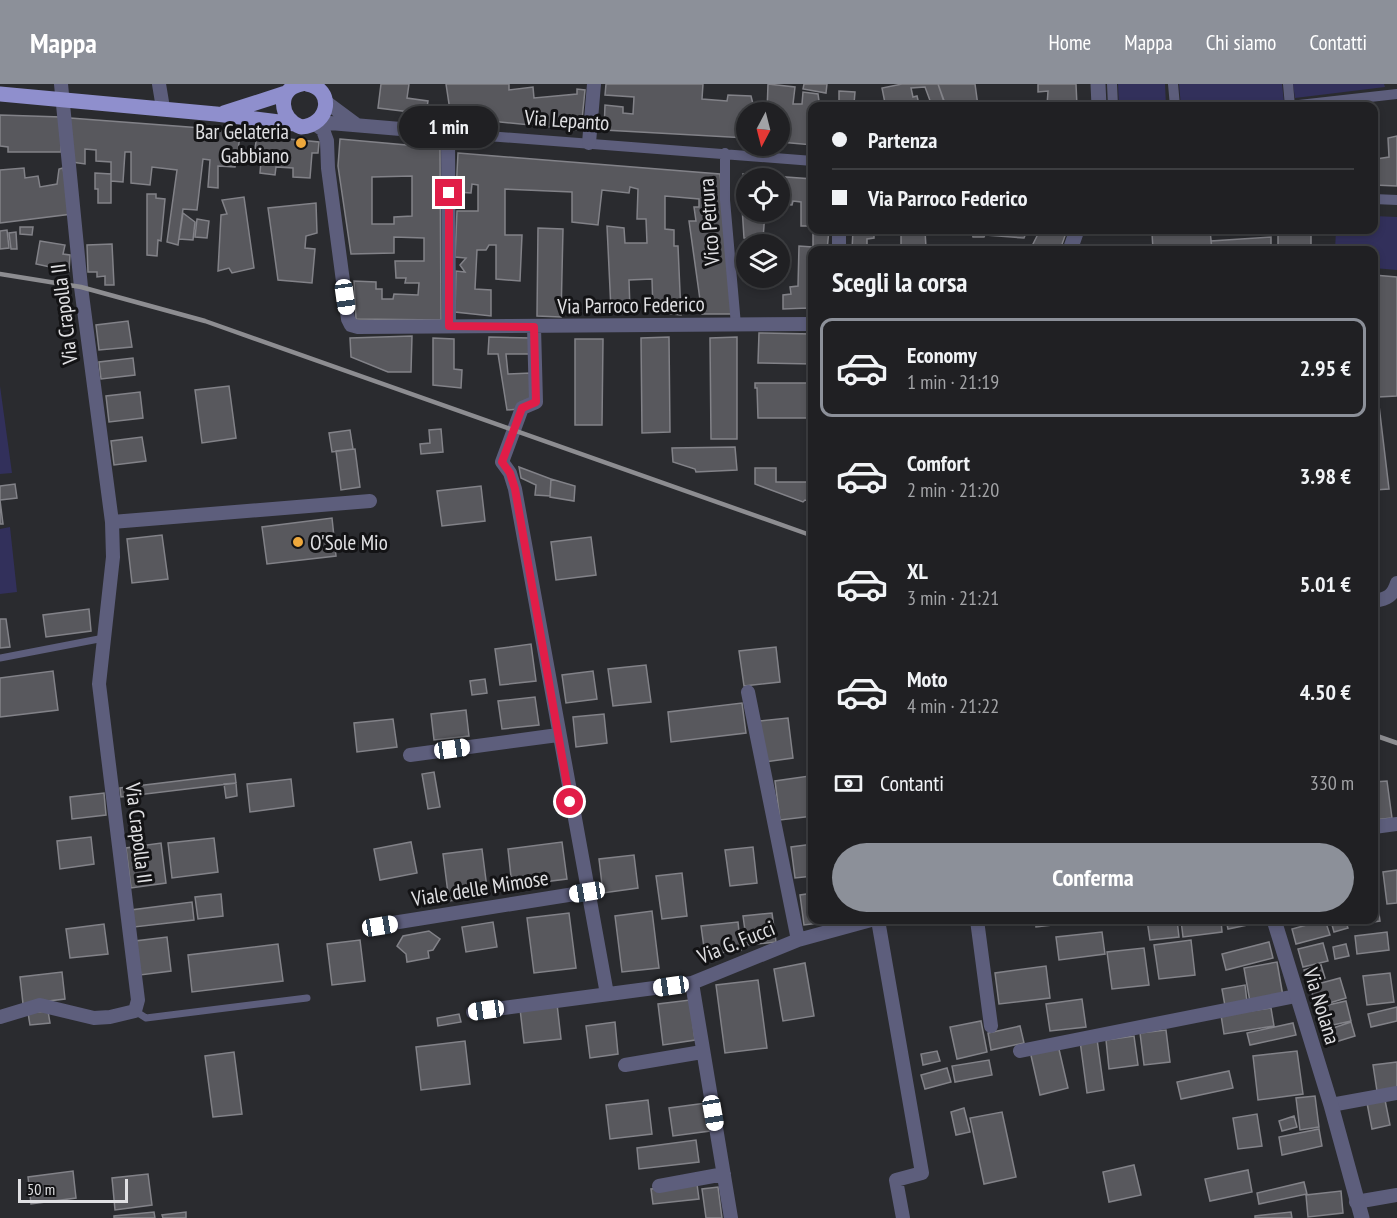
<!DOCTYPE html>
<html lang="it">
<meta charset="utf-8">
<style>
:root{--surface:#202023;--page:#2d2d30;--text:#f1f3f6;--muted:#a2a3a6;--line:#3d3e41;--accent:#8c9099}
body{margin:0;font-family:"PT Sans Narrow",sans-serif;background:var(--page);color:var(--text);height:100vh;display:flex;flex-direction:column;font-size:22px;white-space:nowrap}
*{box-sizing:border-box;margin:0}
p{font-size:20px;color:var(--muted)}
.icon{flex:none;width:33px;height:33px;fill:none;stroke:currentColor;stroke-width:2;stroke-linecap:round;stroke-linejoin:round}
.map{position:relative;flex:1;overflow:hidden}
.side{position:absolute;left:808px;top:162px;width:570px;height:678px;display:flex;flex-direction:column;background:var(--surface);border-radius:12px;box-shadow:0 3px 9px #0003,0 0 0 2px var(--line)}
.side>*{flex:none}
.top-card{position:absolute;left:808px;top:18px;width:570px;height:132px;border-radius:12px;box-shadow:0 3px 9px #0003,0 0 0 2px var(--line);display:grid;align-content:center;height:132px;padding:0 24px;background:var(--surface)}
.needle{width:39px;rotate:187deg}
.fabs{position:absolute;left:736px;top:18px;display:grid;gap:12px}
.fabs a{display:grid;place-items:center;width:54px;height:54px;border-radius:50%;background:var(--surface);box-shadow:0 3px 9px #0003,0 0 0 2px var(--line);font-size:30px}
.scale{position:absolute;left:18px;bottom:15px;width:110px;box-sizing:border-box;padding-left:6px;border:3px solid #e0e0e3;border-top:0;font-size:16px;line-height:21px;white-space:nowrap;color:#e0e0e3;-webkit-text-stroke:4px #131315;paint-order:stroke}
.end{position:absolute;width:27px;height:27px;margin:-14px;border:8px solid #e11d48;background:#fff;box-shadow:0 0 0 3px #fff}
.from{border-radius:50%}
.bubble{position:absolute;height:42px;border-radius:21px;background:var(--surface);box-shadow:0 3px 9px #0003,0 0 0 2px var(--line);font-size:20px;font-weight:800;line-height:42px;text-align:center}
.car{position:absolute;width:18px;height:36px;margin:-18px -9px;border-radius:8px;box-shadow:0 0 4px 2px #0007;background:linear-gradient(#fff 24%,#345 0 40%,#fff 0 76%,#345 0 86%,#fff 0)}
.top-card b{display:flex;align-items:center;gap:21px;height:57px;font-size:22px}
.top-card b+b{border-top:2px solid var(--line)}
.top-card i{width:15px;height:15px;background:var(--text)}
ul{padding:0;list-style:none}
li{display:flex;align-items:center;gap:18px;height:99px;margin:0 12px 9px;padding:0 12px;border:3px solid transparent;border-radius:12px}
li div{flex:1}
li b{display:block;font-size:22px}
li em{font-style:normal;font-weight:800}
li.active{border-color:var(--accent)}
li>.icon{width:54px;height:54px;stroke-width:1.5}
h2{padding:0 24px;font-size:27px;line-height:72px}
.pay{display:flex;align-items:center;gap:15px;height:66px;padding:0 24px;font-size:22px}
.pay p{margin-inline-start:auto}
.action{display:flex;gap:12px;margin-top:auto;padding:12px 24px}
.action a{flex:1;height:69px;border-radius:36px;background:var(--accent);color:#fff;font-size:24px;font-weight:800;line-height:69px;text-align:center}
header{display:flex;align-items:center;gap:36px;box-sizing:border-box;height:84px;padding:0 30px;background:var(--accent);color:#fff}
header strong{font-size:28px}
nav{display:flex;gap:33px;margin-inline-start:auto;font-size:21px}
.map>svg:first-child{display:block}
.green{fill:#32305b}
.building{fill:#58585d;stroke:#828288;stroke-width:1.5;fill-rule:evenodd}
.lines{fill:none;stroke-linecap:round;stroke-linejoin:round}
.service{stroke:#5d5e7c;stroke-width:7}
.pedestrian{stroke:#5d5e7c;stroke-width:10}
.minor{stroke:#5d5e7c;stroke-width:14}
.tertiary{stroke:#5d5e7c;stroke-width:15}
.primary{stroke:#8f8fcd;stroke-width:15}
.rail{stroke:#8d8d91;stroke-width:4.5}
.route{stroke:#e11d48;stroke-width:8}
.poi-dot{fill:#eea83c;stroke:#131315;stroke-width:2}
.labels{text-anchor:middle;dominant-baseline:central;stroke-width:6;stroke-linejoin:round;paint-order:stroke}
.street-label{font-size:21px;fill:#e0e0e3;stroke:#131315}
.poi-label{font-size:21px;fill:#e0e0e3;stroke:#131315;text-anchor:end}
</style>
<header>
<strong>Mappa</strong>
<nav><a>Home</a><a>Mappa</a><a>Chi siamo</a><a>Contatti</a></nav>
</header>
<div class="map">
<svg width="1397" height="1134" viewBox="0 0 1397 1134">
<rect width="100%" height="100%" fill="#2a2b2f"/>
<path class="green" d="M 1118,0 L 1165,0 L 1166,22 L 1119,22 Z
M 1179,0 L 1282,0 L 1284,18 L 1181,22 Z
M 1293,0 L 1384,0 L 1385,3 L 1295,14 Z
M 1374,132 L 1397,133 L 1397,186 L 1374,184 L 1374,166 L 1335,166 L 1336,146 L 1374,146 Z
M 0,302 L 12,389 L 0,390 Z
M 10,443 L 17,508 L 0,510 L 0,445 Z"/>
<path class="building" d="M 381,0 L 409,0 L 407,14 L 428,17 L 426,30 L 378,24 Z
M 446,0 L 509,0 L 509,6 L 533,3 L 534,14 L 577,10 L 577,5 L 585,6 L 581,46 L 451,33 Z
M 606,0 L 703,0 L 702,15 L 727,17 L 728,11 L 751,12 L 755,28 L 747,28 L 747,54 L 604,46 L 605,21 L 623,23 L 623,29 L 633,30 L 634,13 L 605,11 Z
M 768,0 L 795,3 L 793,20 L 802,20 L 803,8 L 818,10 L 819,17 L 831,19 L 833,22 L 813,22 L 813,61 L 780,58 L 780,28 L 767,28 Z
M 804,0 L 827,0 L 826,9 L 803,5 Z
M 902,0 L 938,0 L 945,21 L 932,22 L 925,3 L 911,4 L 913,13 L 917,12 L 919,20 L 895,22 L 894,19 L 885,19 L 882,4 Z
M 938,0 L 975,0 L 978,22 L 946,22 Z
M 1038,0 L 1076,0 L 1077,22 L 1047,22 L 1048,7 L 1038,8 Z
M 839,7 L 855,8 L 854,20 L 839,20 Z
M 0,31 L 61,33 L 61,68 L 8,68 L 8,63 L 0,62 Z
M 70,34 L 241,47 L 235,83 L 218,82 L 218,104 L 208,103 L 210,76 L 203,75 L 197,126 L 183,125 L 178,161 L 167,158 L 177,86 L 152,83 L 150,101 L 131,99 L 131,68 L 125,68 L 123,98 L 111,97 L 111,78 L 96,77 L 96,66 L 85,65 L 85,80 L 72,78 Z
M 257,52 L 319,58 L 318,69 L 312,69 L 310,94 L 293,93 L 293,84 L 276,83 L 275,91 L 260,89 L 262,65 L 255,64 Z
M 1397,52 L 1397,102 L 1374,101 L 1374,70 L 1376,75 L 1389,73 L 1388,54 Z
M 340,55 L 440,64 L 441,236 L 356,235 L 354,197 L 376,198 L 376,205 L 382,205 L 382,215 L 393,215 L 394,210 L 418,211 L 419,199 L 405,199 L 406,194 L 396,194 L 395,177 L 424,177 L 424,154 L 394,153 L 394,169 L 351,170 L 338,82 ZM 412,92 L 412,132 L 394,133 L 394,140 L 372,140 L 372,93 Z
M 458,69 L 720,90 L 735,230 L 702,230 L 689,137 L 696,137 L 694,123 L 699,123 L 699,115 L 665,112 L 665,145 L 674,146 L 674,162 L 678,162 L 681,231 L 653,228 L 652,195 L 629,196 L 630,226 L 611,226 L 607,142 L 624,144 L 625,159 L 647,159 L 646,135 L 637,135 L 638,105 L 630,103 L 629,109 L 602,106 L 598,141 L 572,138 L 572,108 L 505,105 L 505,151 L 522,151 L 520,197 L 496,195 L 496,161 L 489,161 L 486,166 L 477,166 L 475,205 L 491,206 L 491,232 L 455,228 L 456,187 L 465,188 L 460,181 L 466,174 L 455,173 L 457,127 L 478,127 L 478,101 L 472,100 L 471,109 L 456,108 Z
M 24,84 L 25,94 L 38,92 L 40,103 L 57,100 L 59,85 L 63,84 L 72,130 L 0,139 L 0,86 Z
M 95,89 L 111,90 L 111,119 L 98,119 L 98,105 L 95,105 Z
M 743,90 L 813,95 L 813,146 L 829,146 L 827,166 L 813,166 L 813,230 L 808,230 L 808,224 L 783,225 L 783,211 L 791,210 L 790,203 L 798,202 L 799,162 L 813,163 L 813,142 L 801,142 L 801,118 L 793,117 L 792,121 L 780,120 L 780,94 L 747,94 L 747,128 L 765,128 L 763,155 L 744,154 L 741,107 L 744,107 Z
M 147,110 L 156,110 L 156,114 L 165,115 L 161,157 L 158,156 L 157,172 L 147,171 Z
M 244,113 L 254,184 L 232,189 L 229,184 L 218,187 L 221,131 L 227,130 L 222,116 Z
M 316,119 L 317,149 L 306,152 L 305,164 L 315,165 L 312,199 L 278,196 L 268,124 Z
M 183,129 L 195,138 L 193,156 L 179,155 Z
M 197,135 L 209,137 L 207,154 L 195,153 Z
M 20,143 L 33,143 L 32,151 L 20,150 Z
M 538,144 L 563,145 L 561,233 L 537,232 Z
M 7,146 L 9,164 L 0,165 L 0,147 Z
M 853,146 L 874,146 L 874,154 L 867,155 L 867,166 L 852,166 Z
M 901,146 L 925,146 L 926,164 L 901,166 Z
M 951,146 L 1067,146 L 1060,166 L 1030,166 L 1038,150 L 1026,149 L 1024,154 L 985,151 L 984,153 L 973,153 L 972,148 Z
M 1210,146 L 1212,166 L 1153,166 L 1152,149 Z
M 1278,146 L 1311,146 L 1311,163 L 1278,164 Z
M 16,148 L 17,165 L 11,165 L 9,149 Z
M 1271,153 L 1271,166 L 1212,166 L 1211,157 Z
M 40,157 L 65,161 L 63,170 L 70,171 L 69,187 L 36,180 Z
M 112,160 L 114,201 L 105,201 L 105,192 L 97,193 L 97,188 L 88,188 L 87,161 Z
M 1374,191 L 1397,193 L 1397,312 L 1378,313 L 1389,405 L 1374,406 Z
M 128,237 L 132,263 L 99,266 L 96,241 Z
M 759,249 L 813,250 L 813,280 L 758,279 Z
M 412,252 L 411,288 L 388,288 L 351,273 L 350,254 Z
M 489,253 L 531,254 L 530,270 L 506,270 L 508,290 L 531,289 L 534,317 L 520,325 L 507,326 L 498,270 L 488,270 Z
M 669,253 L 670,348 L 642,349 L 641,254 Z
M 737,253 L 737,355 L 711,355 L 710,254 Z
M 433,254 L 454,255 L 454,285 L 462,286 L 461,304 L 433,301 Z
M 575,255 L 603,255 L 602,341 L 575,341 Z
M 133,274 L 135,291 L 101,295 L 99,278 Z
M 755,299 L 813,299 L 813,383 L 807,383 L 807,334 L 758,334 L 757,304 L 755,304 Z
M 229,302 L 236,354 L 202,359 L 195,306 Z
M 140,308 L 143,334 L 109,338 L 106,312 Z
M 441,345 L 443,368 L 421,370 L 420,360 L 430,359 L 429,346 Z
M 350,346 L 353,365 L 332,368 L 329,349 Z
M 142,353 L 146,377 L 114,381 L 111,357 Z
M 735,363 L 737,386 L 696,388 L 695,385 L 673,378 L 672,364 Z
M 355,365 L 360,403 L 341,406 L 336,367 Z
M 519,383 L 551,395 L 550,412 L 535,411 L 536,401 L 521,394 Z
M 755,384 L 776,384 L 776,398 L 813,398 L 813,418 L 805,416 L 803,418 L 755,400 Z
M 551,395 L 575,402 L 574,417 L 550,413 Z
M 15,400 L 17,414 L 0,416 L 3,440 L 0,440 L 0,402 Z
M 481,402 L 485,437 L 442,442 L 437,407 Z
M 332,434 L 336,472 L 267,480 L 262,443 Z
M 162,451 L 168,495 L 132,499 L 127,455 Z
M 591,453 L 596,491 L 556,496 L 551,458 Z
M 89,525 L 91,547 L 46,553 L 43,531 Z
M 0,535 L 6,535 L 10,563 L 0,564 Z
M 531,560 L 536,597 L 500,601 L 495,565 Z
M 776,563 L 780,598 L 744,602 L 739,567 Z
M 646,581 L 651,618 L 613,622 L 608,585 Z
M 53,587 L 58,626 L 0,633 L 0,594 Z
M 593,587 L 597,615 L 566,619 L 562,591 Z
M 485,595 L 487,609 L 472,611 L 470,597 Z
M 535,613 L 539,641 L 502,645 L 498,617 Z
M 742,619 L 746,649 L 671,658 L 668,628 Z
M 466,626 L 469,652 L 434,656 L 431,630 Z
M 604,630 L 607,659 L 576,663 L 573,633 Z
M 788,634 L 793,674 L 765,678 L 760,637 Z
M 393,635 L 397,663 L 357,668 L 354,639 Z
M 434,688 L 440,723 L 428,725 L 422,690 Z
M 235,690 L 236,699 L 121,713 L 120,704 Z
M 809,692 L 813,732 L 780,736 L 775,697 Z
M 291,695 L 294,722 L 250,728 L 247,700 Z
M 1387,697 L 1392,734 L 1374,736 L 1374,698 Z
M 236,699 L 237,712 L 226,714 L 224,700 Z
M 104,709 L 106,731 L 72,735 L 70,713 Z
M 91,753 L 94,780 L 60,785 L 57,757 Z
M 214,754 L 218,788 L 172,794 L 168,759 Z
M 411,758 L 417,789 L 380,796 L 374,765 Z
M 562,758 L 567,795 L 512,802 L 508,765 Z
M 161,759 L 166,799 L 131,804 L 126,764 Z
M 813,760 L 813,792 L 795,794 L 791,763 Z
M 753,763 L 757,799 L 730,802 L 725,766 Z
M 482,765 L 488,812 L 449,817 L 443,770 Z
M 634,771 L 638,804 L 603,809 L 599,775 Z
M 1397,786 L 1397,819 L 1387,820 L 1383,788 Z
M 682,789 L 687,832 L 662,835 L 656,792 Z
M 813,809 L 813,836 L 835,837 L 804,841 L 800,811 Z
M 221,810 L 223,832 L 198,835 L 195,813 Z
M 192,818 L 194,836 L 134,843 L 131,826 Z
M 1374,823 L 1378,823 L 1380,837 L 1351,841 L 1351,836 L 1374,836 Z
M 652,827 L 659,884 L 622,888 L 615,832 Z
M 569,829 L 576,884 L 534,889 L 527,834 Z
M 772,829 L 776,858 L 747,861 L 743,832 Z
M 1035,836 L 1061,836 L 1061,840 L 1036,843 Z
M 1076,836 L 1099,836 L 1099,838 L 1076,841 Z
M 1147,836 L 1177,836 L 1179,853 L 1150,856 Z
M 1181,836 L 1221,836 L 1222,848 L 1183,853 Z
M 1226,836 L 1261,836 L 1262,838 L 1228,845 Z
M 1286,836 L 1315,836 L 1287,841 Z
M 1325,836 L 1330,851 L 1296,860 L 1292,845 Z
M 1338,836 L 1345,836 L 1348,844 L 1334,848 L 1331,837 Z
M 493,838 L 497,863 L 466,868 L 462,843 Z
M 738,838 L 741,866 L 705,871 L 701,842 Z
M 104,840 L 108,870 L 70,874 L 66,845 Z
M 429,847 L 440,855 L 433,866 L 428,867 L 429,874 L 407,878 L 406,870 L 397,862 L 403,852 Z
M 1102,848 L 1105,870 L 1059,876 L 1056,853 Z
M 1387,848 L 1389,866 L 1357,870 L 1355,852 Z
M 167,853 L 171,887 L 140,891 L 135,857 Z
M 360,856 L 365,897 L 332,901 L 327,860 Z
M 1191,856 L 1195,891 L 1159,895 L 1154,861 Z
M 1269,858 L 1273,874 L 1226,886 L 1222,870 Z
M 1323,859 L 1328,877 L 1303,883 L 1298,865 Z
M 278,860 L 283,897 L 192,908 L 188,871 Z
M 1346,860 L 1349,872 L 1335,875 L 1333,863 Z
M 1144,864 L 1149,901 L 1112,905 L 1107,868 Z
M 1277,878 L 1283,912 L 1250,918 L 1244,884 Z
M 805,879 L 814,932 L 783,937 L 774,885 Z
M 1321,881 L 1325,894 L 1308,900 L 1304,886 Z
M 1046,882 L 1050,914 L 999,920 L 995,889 Z
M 62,888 L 65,915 L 23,920 L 20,893 Z
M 1390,889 L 1394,918 L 1367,921 L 1363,892 Z
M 1340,894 L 1346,914 L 1316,923 L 1310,902 Z
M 758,896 L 767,964 L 725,969 L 716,901 Z
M 1245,901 L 1247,918 L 1225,922 L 1222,905 Z
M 1082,915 L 1086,943 L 1050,947 L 1046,920 Z
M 690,916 L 695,956 L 663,961 L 658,920 Z
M 1346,917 L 1351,937 L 1324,943 L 1319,923 Z
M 557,920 L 561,955 L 524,959 L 520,925 Z
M 1397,923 L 1397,937 L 1371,943 L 1368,930 Z
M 1271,924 L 1274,942 L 1224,950 L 1221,931 Z
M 48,927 L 50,939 L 30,941 L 28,929 Z
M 459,930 L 461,938 L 438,942 L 437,934 Z
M 981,937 L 987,968 L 957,975 L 950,943 Z
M 615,938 L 618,970 L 590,974 L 586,942 Z
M 1351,938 L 1355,952 L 1329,960 L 1324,947 Z
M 1293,939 L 1296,951 L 1250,961 L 1247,949 Z
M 1020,942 L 1024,959 L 991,966 L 988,949 Z
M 1166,946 L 1170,978 L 1144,981 L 1140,949 Z
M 1134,952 L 1138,981 L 1109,985 L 1106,956 Z
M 1097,955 L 1104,1006 L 1087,1009 L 1080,957 Z
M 465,957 L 470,1000 L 421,1006 L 416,963 Z
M 1058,961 L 1068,1004 L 1040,1011 L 1030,967 Z
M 937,967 L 940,977 L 923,981 L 921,970 Z
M 1297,967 L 1303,1010 L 1258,1016 L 1253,972 Z
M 234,968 L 242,1030 L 213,1033 L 205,972 Z
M 989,976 L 992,991 L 955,998 L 952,982 Z
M 1397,978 L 1397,1004 L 1377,1007 L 1373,981 Z
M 947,984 L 951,998 L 925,1005 L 921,991 Z
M 1229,987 L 1233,1004 L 1181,1015 L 1177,998 Z
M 1315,1012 L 1319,1043 L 1300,1046 L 1296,1014 Z
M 648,1016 L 652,1050 L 610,1055 L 606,1021 Z
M 1385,1016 L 1390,1041 L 1372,1045 L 1367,1019 Z
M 706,1019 L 710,1047 L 673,1052 L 669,1024 Z
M 964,1024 L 970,1048 L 956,1051 L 951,1028 Z
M 1002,1028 L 1016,1093 L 984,1100 L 970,1034 Z
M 1257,1030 L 1262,1062 L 1238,1065 L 1233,1034 Z
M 1294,1032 L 1297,1043 L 1282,1047 L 1279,1037 Z
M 1319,1045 L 1322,1062 L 1282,1071 L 1279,1053 Z
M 696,1056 L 699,1078 L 639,1085 L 637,1064 Z
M 1134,1081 L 1141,1111 L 1109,1118 L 1103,1088 Z
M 1248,1086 L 1252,1108 L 1210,1117 L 1205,1095 Z
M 73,1087 L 76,1114 L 31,1120 L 28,1093 Z
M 148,1090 L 152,1121 L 115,1126 L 112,1094 Z
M 1304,1098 L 1307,1110 L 1259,1120 L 1257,1109 Z
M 697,1100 L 699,1115 L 653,1120 L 651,1105 Z
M 718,1103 L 722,1134 L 706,1134 L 702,1105 Z
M 1341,1107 L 1343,1129 L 1308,1133 L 1306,1111 Z
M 154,1128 L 155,1134 L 114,1134 L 114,1132 Z
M 186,1128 L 186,1134 L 163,1134 L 162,1131 Z
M 1291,1128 L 1292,1134 L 1255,1134 L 1255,1132 Z"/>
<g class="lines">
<path class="service" d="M 0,574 L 104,554
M 135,927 L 146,934 L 307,914"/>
<path class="pedestrian" d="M 1112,0 L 1113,22
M 1173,0 L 1175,22
M 1288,0 L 1290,22
M 1290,22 L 1397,10
M 448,49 L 813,77
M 725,69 L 725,116 L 736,241
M 1374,115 L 1397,116"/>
<path class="minor" d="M 159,0 L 163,24
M 326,18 L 357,41
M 318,38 L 448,49 L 449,242
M 315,40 L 323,46 L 327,57 L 328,84 L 348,235 L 351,241 L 358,243 L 813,240
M 589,59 L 594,0
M 839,146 L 839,166
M 534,243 L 536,318 L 522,324 L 502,378 L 510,389 L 515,405 L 607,910
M 112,438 L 370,417
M 1374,517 C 1387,515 1393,512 1397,499
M 748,608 L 798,856
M 410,671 L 558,651
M 1374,743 L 1397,740
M 878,836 L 922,1089 L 896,1096 L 903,1134
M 977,836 L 991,942
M 380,841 L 587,808
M 692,899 L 731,1134
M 473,928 L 692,899 L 798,856 L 871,836
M 0,933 L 40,921 L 94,934 L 110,933 L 135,927 L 138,916 L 99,600 L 113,473 L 112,438 L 81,203 L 61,0
M 1020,967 L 1296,912
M 625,981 L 702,968
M 1331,1021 L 1397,1009
M 659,1102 L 724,1090
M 1356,1118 L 1397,1111"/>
<path class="tertiary" d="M 1098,0 L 1099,22
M 1070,166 L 1077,146
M 1274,836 L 1331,1021 L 1362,1134"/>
<path class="primary" d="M 302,0 C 276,5 279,35 301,43 C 330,41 335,5 307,0
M 0,10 L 216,30 L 295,40
M 224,29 L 286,9"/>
<path class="rail" d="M 0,190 L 81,203 L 205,237 L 813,452
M 1374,651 L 1397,659"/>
</g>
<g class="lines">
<path class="route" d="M 449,109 L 449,242 L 534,243 L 536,318 L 522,324 L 502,378 L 510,389 L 515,405 L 570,718"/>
</g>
<g class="poi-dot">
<circle cx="301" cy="59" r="6"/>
<circle cx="298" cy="458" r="6"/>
</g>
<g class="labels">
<g class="street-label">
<text transform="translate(567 36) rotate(4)">Via Lepanto</text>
<text transform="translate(709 138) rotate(-94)">Vico Petrura</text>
<text transform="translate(631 221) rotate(-1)">Via Parroco Federico</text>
<text transform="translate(64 230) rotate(-97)">Via Crapolla II</text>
<text transform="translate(139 749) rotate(83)">Via Crapolla II</text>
<text transform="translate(480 804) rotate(-9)">Viale delle Mimose</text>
<text transform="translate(736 858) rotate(-22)">Via G. Fucci</text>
<text transform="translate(1322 922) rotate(73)">Via Nolana</text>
</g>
<g class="poi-label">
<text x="289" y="47">Bar Gelateria<tspan x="289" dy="24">Gabbiano</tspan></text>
<text x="310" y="458" text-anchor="start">O'Sole Mio</text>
</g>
</g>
</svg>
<div class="fabs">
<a><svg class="needle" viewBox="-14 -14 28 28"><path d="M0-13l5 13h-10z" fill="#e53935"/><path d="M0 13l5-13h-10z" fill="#a2a3a6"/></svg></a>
<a><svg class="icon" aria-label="locate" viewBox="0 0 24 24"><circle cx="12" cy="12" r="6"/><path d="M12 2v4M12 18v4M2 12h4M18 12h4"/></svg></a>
<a><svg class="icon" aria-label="layers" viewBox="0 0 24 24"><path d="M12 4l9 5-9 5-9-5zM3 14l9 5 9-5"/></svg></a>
</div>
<div class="scale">50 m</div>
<i class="end from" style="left:570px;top:718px"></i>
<i class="end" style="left:449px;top:109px"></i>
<div class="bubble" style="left:399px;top:22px;width:99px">1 min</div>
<i class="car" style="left:345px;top:213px;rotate:172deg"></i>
<i class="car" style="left:452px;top:665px;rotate:82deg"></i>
<i class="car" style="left:587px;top:808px;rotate:261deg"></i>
<i class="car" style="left:380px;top:842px;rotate:81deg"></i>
<i class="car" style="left:671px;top:902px;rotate:262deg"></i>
<i class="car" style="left:486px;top:926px;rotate:262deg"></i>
<i class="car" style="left:713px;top:1029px;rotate:170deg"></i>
<div class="top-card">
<b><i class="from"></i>Partenza</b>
<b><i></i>Via Parroco Federico</b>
</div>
<section class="side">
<h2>Scegli la corsa</h2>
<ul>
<li class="active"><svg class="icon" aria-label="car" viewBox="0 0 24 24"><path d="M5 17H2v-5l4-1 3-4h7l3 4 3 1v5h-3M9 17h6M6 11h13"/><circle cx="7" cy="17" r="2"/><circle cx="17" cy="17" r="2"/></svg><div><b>Economy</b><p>1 min · 21:19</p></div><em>2.95 €</em></li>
<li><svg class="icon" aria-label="car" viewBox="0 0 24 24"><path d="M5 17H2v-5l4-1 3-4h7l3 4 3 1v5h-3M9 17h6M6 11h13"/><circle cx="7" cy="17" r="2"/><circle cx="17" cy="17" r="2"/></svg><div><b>Comfort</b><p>2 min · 21:20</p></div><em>3.98 €</em></li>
<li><svg class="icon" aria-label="car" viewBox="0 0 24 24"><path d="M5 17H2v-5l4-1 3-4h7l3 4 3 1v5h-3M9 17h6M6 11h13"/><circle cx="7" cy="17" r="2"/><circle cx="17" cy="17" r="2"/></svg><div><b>XL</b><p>3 min · 21:21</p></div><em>5.01 €</em></li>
<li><svg class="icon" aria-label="car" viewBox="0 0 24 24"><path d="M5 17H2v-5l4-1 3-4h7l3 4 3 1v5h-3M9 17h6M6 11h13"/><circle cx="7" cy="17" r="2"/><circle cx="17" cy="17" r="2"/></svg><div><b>Moto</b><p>4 min · 21:22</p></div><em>4.50 €</em></li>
</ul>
<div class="pay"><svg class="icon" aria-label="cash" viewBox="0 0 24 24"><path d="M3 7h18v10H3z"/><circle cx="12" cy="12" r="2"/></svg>Contanti<p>330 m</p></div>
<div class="action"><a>Conferma</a></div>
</section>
</div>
